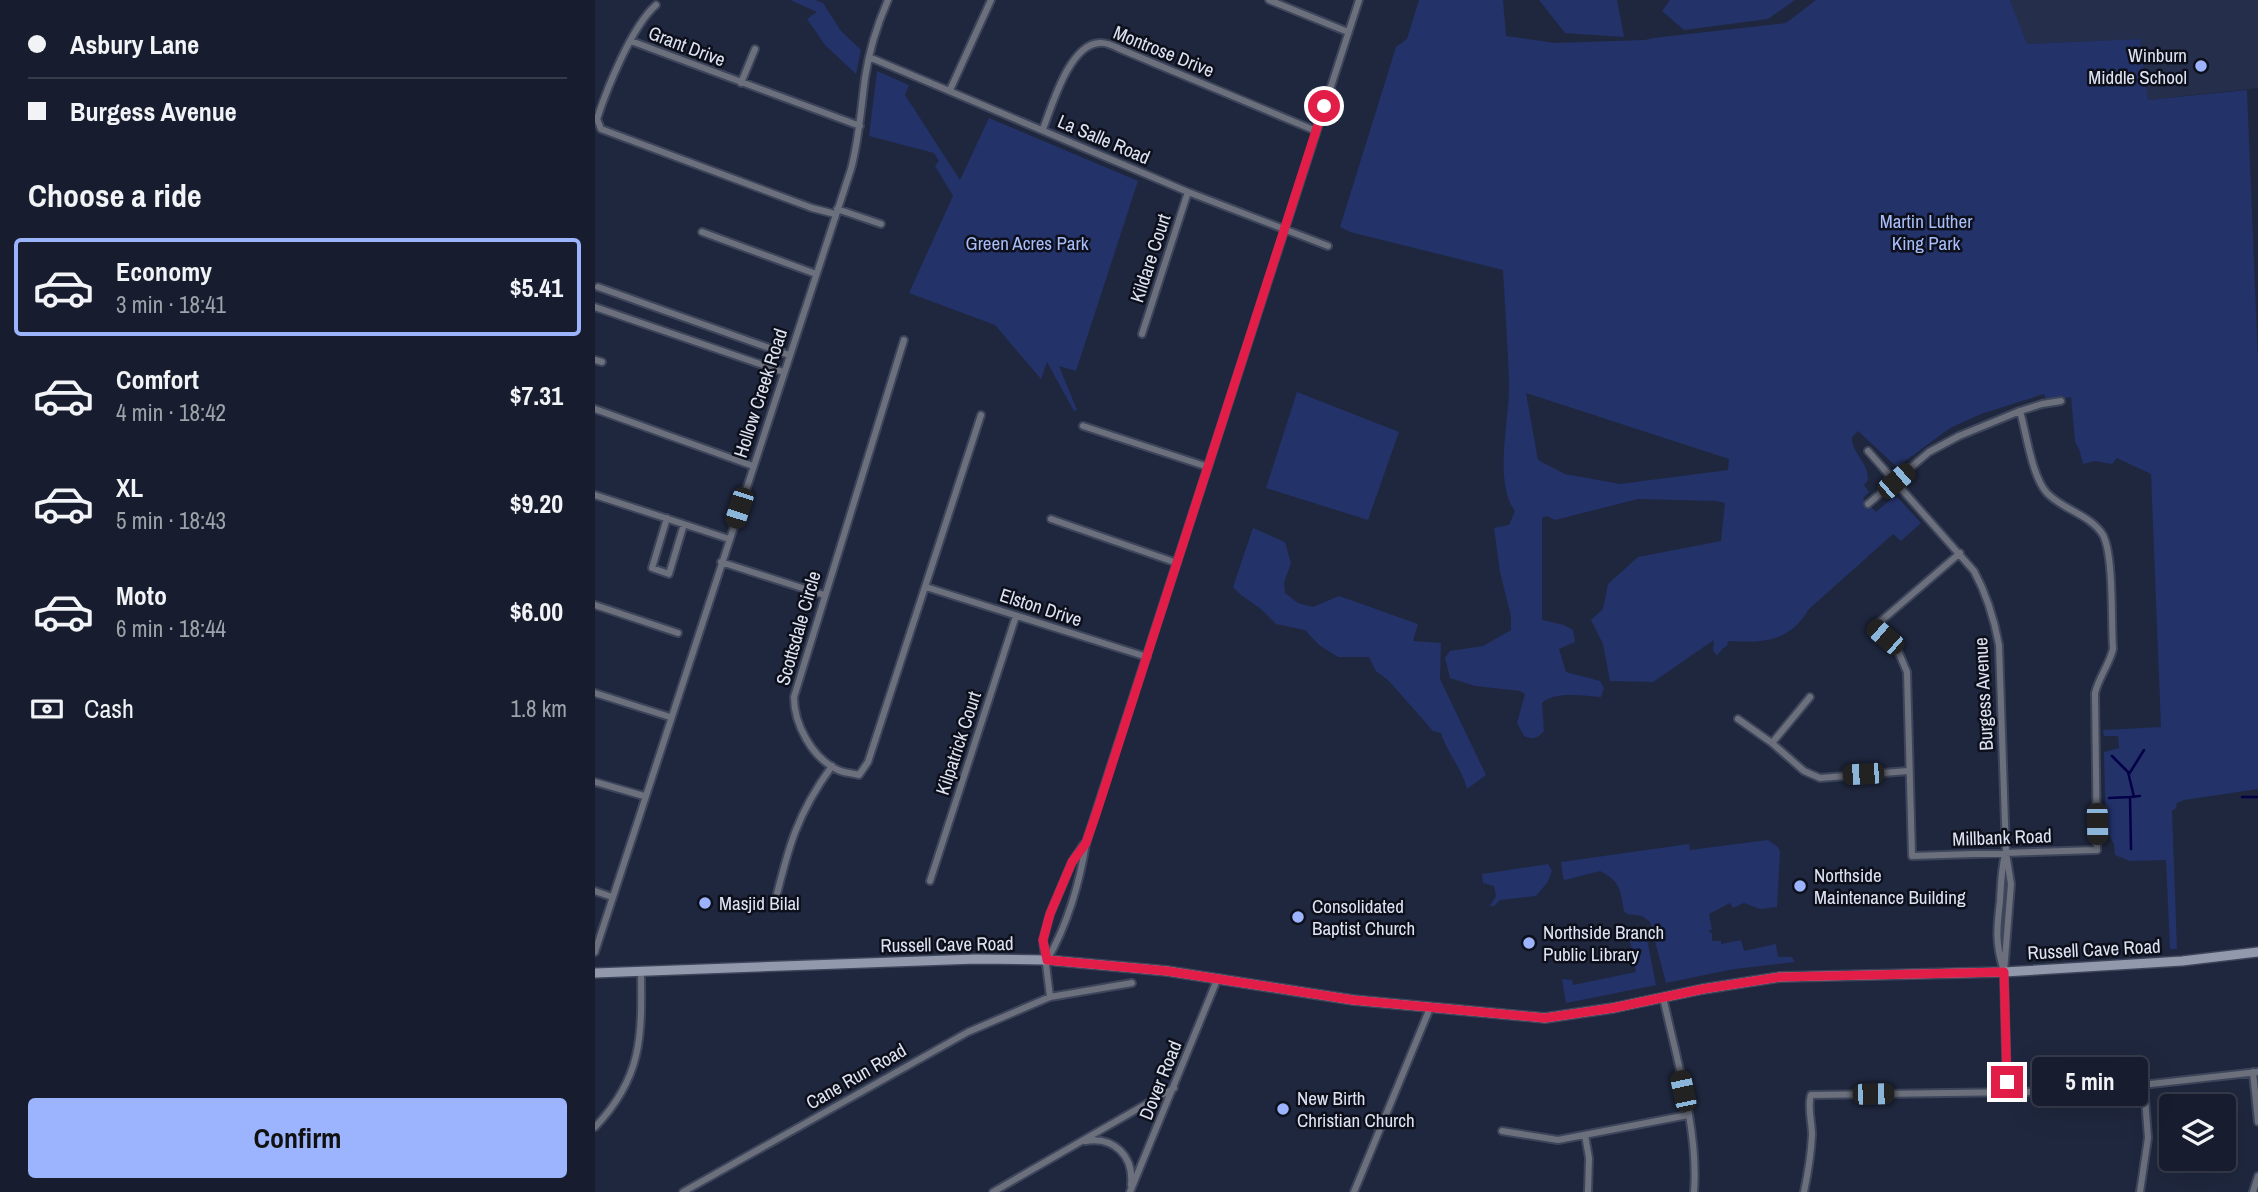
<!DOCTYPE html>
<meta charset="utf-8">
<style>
:root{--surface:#171d2e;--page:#242a3a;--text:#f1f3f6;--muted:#9ea2aa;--line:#363b4a;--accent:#9bb4fd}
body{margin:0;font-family:"Archivo Narrow",sans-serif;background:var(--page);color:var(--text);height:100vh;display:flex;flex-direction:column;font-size:26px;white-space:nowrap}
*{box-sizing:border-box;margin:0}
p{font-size:23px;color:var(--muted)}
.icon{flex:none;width:38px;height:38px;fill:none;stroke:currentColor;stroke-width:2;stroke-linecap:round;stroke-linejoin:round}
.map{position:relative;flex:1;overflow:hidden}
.details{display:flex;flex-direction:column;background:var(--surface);width:595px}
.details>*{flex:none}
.hud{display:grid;align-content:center;height:154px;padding:0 28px;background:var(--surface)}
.tools{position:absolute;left:1564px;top:1094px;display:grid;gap:14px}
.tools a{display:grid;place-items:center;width:77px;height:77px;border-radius:7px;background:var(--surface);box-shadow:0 7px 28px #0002,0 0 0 2px var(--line);font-size:35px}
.end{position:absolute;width:32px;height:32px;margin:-16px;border:9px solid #e11d48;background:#fff;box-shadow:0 0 0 4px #fff}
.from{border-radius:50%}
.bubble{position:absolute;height:49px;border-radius:7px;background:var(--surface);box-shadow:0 7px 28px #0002,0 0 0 2px var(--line);font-size:23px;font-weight:700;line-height:49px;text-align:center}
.car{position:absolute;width:21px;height:42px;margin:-21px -10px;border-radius:9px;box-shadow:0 0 5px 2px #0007;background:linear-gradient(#222 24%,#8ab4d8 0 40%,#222 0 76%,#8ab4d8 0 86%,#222 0)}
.hud b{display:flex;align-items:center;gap:24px;height:66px;font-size:26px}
.hud b+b{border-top:2px solid var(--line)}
.hud i{width:18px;height:18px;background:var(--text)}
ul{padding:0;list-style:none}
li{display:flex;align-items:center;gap:21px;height:98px;margin:0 14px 10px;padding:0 14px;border:4px solid transparent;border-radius:7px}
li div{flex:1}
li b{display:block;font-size:26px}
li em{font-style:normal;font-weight:700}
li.active{border-color:var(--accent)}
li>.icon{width:63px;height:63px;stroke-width:1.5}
h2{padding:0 28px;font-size:32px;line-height:84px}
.pay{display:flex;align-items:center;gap:18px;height:77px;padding:0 28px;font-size:26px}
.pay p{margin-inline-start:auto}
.cta{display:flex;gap:14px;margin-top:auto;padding:14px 28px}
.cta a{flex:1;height:80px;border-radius:7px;background:var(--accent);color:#111;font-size:28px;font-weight:700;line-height:80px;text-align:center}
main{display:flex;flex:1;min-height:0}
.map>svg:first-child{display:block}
.built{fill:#252f4c}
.green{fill:#233269;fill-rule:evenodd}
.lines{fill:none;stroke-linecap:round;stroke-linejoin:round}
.stream{stroke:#050147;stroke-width:2.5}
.minor-casing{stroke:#3d455b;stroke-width:10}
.secondary-casing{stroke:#3d455b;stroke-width:12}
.minor{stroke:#6c707c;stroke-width:6}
.secondary{stroke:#9299ad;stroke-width:9}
.route{stroke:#e11d48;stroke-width:9}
.poi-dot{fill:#9bb4fd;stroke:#0d101b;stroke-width:2.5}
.labels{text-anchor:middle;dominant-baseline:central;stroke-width:5;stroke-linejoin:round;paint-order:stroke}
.street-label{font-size:19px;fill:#dde3f2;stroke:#0d101b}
.poi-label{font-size:19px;fill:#dde3f2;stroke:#0d101b;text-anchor:start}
.park-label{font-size:19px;fill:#a8bdfa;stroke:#0d101b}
</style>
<main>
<section class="details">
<div class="hud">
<b><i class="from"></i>Asbury Lane</b>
<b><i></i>Burgess Avenue</b>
</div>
<h2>Choose a ride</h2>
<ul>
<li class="active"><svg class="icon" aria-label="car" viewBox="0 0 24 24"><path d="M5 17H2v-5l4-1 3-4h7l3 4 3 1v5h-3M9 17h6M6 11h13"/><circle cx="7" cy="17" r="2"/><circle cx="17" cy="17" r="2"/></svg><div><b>Economy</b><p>3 min · 18:41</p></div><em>$5.41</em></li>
<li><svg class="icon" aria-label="car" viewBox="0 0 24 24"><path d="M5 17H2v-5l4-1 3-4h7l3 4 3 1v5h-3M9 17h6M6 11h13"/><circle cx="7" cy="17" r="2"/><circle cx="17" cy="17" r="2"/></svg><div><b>Comfort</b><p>4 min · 18:42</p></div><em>$7.31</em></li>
<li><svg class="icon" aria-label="car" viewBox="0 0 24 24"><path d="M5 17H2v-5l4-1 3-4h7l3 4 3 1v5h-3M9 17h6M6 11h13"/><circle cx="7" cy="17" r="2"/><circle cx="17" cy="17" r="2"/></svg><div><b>XL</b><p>5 min · 18:43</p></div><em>$9.20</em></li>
<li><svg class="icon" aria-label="car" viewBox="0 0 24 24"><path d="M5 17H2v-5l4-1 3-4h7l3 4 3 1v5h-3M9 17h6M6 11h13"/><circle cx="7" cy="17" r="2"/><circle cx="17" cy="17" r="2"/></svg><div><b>Moto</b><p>6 min · 18:44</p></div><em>$6.00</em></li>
</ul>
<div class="pay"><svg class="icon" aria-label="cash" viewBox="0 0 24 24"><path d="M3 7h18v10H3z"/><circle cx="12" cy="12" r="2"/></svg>Cash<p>1.8 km</p></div>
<div class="cta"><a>Confirm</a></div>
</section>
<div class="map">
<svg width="1663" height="1192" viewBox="0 0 1663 1192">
<rect width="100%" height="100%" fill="#1f273e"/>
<path class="built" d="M 1415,0 L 1663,0 L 1663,88 L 1553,100 L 1545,39 L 1431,44 Z"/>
<path class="green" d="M 195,0 L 220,0 L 228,3 L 246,31 L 266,50 L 261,74 L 230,45 L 212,19 L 222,12 Z
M 824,0 L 908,0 L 911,36 L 960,43 L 1050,40 L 1058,38 L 1191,23 L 1221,0 L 1415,0 L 1432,44 L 1545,39 L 1553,100 L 1652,90 L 1663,361 L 1663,789 L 1589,800 L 1582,803 L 1581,808 L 1577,811 L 1582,949 L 1575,949 L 1571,860 L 1535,861 L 1520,855 L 1519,844 L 1511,829 L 1509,755 L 1509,752 L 1524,748 L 1523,736 L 1509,736 L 1508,730 L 1566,727 L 1556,474 L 1522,458 L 1517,464 L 1500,461 L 1488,464 L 1484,449 L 1480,442 L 1476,397 L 1452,402 L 1449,394 L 1386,414 L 1355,428 L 1302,467 L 1263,431 L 1257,437 C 1256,453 1274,462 1273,480 L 1269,485 L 1274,492 L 1268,498 L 1281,512 L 1297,498 L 1302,497 L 1326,523 L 1306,541 L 1298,534 L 1214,609 C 1195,642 1168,643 1133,641 L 1132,646 L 1127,649 L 1122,656 L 1118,650 L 1119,640 L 1058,682 L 1015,681 L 1008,644 L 996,620 L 1008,609 L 1013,584 L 1043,557 L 1126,541 L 1130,503 L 1121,501 L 1043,499 L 960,520 L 952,516 L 947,518 L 947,620 L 969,625 L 978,630 L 980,642 L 964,649 L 971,672 L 1005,681 L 1009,688 L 1006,697 C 989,696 960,691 947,703 L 949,731 C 943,738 938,740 929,736 L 922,723 L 930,694 L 925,691 L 880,686 L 855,678 L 850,658 L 855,651 L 888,646 L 916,630 L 916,616 L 905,572 L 899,528 L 914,525 L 920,511 C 898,482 915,419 914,384 C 913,346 910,308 908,270 L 755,232 L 745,227 L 801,47 L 812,39 ZM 931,393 L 1134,459 L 1133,470 L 1025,484 L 970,474 L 943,460 Z
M 944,0 L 1022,0 L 1029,37 L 970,33 Z
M 1075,0 L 1200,0 L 1173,19 L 1089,30 L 1067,11 Z
M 282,71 L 314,85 L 310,95 L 365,180 L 394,118 L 543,181 L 481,371 L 464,366 L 482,410 L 479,411 L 452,362 L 446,379 L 400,325 L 314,293 L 358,196 L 340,166 L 344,161 L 339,153 L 274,136 Z
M 702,392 L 804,432 L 773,520 L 671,488 Z
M 658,528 L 690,542 L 696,563 L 689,583 L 690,593 L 703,603 L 718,607 L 744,596 L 823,624 L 818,641 L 846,643 L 845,679 L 891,775 L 872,789 C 867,768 852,753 846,733 L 838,731 L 794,681 L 781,671 L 774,657 L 743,657 L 724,645 L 710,630 L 681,624 L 666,609 L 646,595 L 638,587 Z
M 1173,840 L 1183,847 L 1185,852 L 1182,907 L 1165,909 L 1149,903 L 1138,908 L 1135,903 L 1114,914 L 1117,930 L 1114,930 L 1114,932 L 1117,933 L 1117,941 L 1126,941 L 1126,944 L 1146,940 L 1149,951 L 1181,944 L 1183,957 L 1197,957 L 1200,962 L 1139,969 L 1071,983 L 1055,922 L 1047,916 L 1032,914 L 1029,911 C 1025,889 1026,882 1005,871 L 970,880 L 968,878 L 966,862 L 1094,844 L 1095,850 Z
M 953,864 L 957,871 L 952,883 L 941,896 L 905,900 L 899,906 L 895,906 L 901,896 L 899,886 L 888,883 L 887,874 Z
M 1041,927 L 1051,934 L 1061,985 L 971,1003 L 967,979 L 977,980 L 978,985 L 1041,972 L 1033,930 Z"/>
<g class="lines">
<path class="stream" d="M 1517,756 L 1533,772 L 1539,797
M 1534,774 L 1549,750
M 1647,797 L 1663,797
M 1514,798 L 1535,797
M 1536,849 L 1535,797 L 1545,796"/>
<defs>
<path id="minor" d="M 674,0 L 753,32
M 61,5 C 37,26 12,88 2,119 L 6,129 L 217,208 L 240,214
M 36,41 L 265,126
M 274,57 L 593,192 L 733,246
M 146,83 L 160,49
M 355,90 L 396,0
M 448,129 C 457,106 474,45 504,43 C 511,42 519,46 525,49 L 721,131
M 242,209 L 286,224
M 107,232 L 221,274
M 3,287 L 194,355
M 0,307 L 188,372
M 547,334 L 593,192
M 309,340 L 199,697 C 199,724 217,758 243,770 C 249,773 257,773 264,775 L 273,762 L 386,415
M 0,360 L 7,362
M 0,409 L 158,466
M 488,426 L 613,467
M 1273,451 L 1379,571 C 1392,595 1399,618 1404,645 L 1411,853 L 1416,884 L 1409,972 L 1412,1092
M 0,495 L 134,539
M 1273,504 L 1334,452 L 1364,436 L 1425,411 L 1447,404 L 1466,401
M 72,518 L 57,568 L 74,574 L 89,524
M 456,519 L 582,563
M 1365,553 L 1279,627 L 1301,646 L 1312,672 L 1317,856 L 1502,850 L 1500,693 C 1504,677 1514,665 1518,649 C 1516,623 1519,556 1508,535 C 1496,515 1468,510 1452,493 C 1437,477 1431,432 1425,411
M 126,562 L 229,595
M 331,587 L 552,657
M 0,605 L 83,633
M 0,693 L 75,717
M 1143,719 L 1177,743 L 1209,771 L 1225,778 L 1313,771
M 1177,743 L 1215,697
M 0,782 L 49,796
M 335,881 L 421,616
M 0,891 L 17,897
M 179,906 C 193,849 201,815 237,766
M 0,952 L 256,169 C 264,139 266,109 270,78 C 274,51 282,25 293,0
M 452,960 C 472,926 485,882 491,843 L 764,0
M 1408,968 C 1400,942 1402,927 1405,901 C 1406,884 1406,871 1410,855
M 455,997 L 448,940 L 455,914 L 477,862 L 489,844
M 1068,997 C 1081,1057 1104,1132 1099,1192
M 1658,1072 L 1663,1122
M 0,1127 C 47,1078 47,1037 46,973
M 907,1131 L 963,1140 L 1093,1115
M 990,1135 L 994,1158 L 993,1192
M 490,1141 C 519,1136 539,1156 536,1185
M 88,1192 L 373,1032 L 455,997 L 537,983
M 398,1192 L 579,1088
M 535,1192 L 622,980
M 759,1192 L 835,1008
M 1209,1192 C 1213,1173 1216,1154 1217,1135 C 1217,1122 1212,1106 1216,1095 L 1493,1091 L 1663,1072
M 1545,1192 L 1553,1138 L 1549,1085
M 1658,1192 L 1663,1176"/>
<path id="secondary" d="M 0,973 L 381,959 L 452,960 L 572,971 L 758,1000 L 950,1018 L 1018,1008 L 1108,989 L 1185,977 L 1409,972 L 1587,961 L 1663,952"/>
</defs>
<use href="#minor" class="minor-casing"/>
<use href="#secondary" class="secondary-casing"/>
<use href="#minor" class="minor"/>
<use href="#secondary" class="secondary"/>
</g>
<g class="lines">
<path class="route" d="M 729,106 L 502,811 L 491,843 L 477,862 L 455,914 L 448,940 L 452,960 L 572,971 L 758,1000 L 950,1018 L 1018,1008 L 1108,989 L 1185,977 L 1409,972 L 1412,1082"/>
</g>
<g class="poi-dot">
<circle cx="1606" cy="66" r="7"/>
<circle cx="1205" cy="886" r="7"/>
<circle cx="110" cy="903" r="7"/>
<circle cx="703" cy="917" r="7"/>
<circle cx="934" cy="943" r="7"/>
<circle cx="688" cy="1109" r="7"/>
</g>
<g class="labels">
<g class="street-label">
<text transform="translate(92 46) rotate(21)">Grant Drive</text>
<text transform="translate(569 51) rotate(22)">Montrose Drive</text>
<text transform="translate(509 139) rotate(23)">La Salle Road</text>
<text transform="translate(555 258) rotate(-72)">Kildare Court</text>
<text transform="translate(165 393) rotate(-72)">Hollow Creek Road</text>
<text transform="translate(446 607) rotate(18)">Elston Drive</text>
<text transform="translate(203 628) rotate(-74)">Scottsdale Circle</text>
<text transform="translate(1388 694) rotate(-93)">Burgess Avenue</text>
<text transform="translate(363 743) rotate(-72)">Kilpatrick Court</text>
<text transform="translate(1407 837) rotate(-2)">Millbank Road</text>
<text transform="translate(352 944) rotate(-1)">Russell Cave Road</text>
<text transform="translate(1499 949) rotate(-3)">Russell Cave Road</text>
<text transform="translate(261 1076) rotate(-30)">Cane Run Road</text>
<text transform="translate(565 1080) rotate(-68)">Dover Road</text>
</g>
<g class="poi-label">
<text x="1592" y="55" text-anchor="end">Winburn<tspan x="1592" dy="22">Middle School</tspan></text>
<text x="1219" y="875">Northside<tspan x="1219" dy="22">Maintenance Building</tspan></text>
<text x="124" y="903">Masjid Bilal</text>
<text x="717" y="906">Consolidated<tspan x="717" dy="22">Baptist Church</tspan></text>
<text x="948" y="932">Northside Branch<tspan x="948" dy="22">Public Library</tspan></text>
<text x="702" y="1098">New Birth<tspan x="702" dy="22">Christian Church</tspan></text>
</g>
<g class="park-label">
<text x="1331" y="221">Martin Luther<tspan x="1331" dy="22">King Park</tspan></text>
<text x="432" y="243">Green Acres Park</text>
</g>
</g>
</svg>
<div class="tools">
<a><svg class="icon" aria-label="layers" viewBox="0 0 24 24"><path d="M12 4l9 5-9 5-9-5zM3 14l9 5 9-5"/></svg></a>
</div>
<i class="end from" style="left:729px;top:106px"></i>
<i class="end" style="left:1412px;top:1082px"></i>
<div class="bubble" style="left:1437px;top:1057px;width:116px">5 min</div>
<i class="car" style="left:1301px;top:481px;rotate:49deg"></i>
<i class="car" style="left:144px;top:508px;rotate:198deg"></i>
<i class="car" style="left:1290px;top:637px;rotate:311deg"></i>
<i class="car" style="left:1268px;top:774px;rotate:267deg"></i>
<i class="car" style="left:1502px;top:824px;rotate:179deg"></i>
<i class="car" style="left:1088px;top:1091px;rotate:348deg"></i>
<i class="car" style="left:1278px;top:1094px;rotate:89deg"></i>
</div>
</main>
